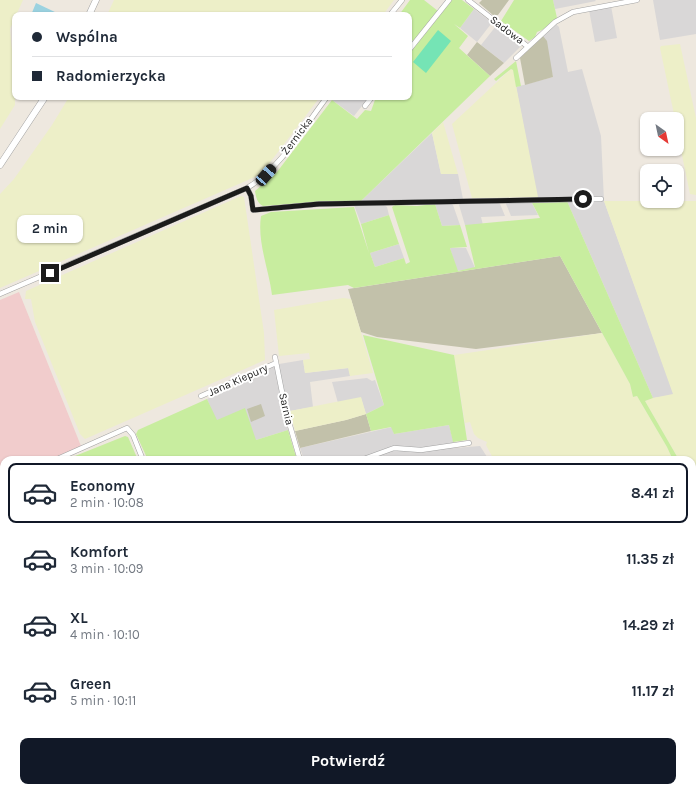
<!DOCTYPE html>
<html lang="pl">
<meta charset="utf-8">
<style>
:root{--surface:#fff;--page:#f6f6f7;--text:#1f2937;--muted:#747a83;--line:#e0e1e3;--accent:#111827}
body{margin:0;font-family:Karla,sans-serif;background:var(--page);color:var(--text);height:100vh;display:flex;flex-direction:column;font-size:15px;white-space:nowrap}
*{box-sizing:border-box;margin:0}
p{font-size:13px;color:var(--muted)}
.icon{flex:none;width:22px;height:22px;fill:none;stroke:currentColor;stroke-width:2;stroke-linecap:round;stroke-linejoin:round}
.map{position:relative;flex:1;overflow:hidden}
.side{position:absolute;left:0px;top:456px;width:696px;height:336px;display:flex;flex-direction:column;background:var(--surface);border-radius:12px 12px 0 0;box-shadow:0 1px 3px #0004}
.side>*{flex:none}
.top-card{position:absolute;left:12px;top:12px;width:400px;height:88px;border-radius:8px;box-shadow:0 1px 3px #0004;display:grid;align-content:center;height:88px;padding:0 20px;background:var(--surface)}
.needle{width:26px;rotate:147deg}
.tools{position:absolute;left:640px;top:112px;display:grid;gap:8px}
.tools a{display:grid;place-items:center;width:44px;height:44px;border-radius:8px;background:var(--surface);box-shadow:0 1px 3px #0004;font-size:20px}
.end{position:absolute;width:18px;height:18px;margin:-9px;border:5px solid #1b1b1b;background:#fff;box-shadow:0 0 0 2px #fff}
.from{border-radius:50%}
.bubble{position:absolute;height:28px;border-radius:8px;background:var(--surface);box-shadow:0 1px 3px #0004;font-size:13px;font-weight:700;line-height:28px;text-align:center}
.car{position:absolute;width:12px;height:24px;margin:-12px -6px;border-radius:5px;box-shadow:0 0 3px 1px #0007;background:linear-gradient(#222 24%,#8ab4d8 0 40%,#222 0 76%,#8ab4d8 0 86%,#222 0)}
.top-card b{display:flex;align-items:center;gap:14px;height:38px;font-size:15px}
.top-card b+b{border-top:1px solid var(--line)}
.top-card i{width:10px;height:10px;background:var(--text)}
ul{padding:7px 0 0;list-style:none}
li{display:flex;align-items:center;gap:12px;height:60px;margin:0 8px 6px;padding:0 12px;border:2px solid transparent;border-radius:8px}
li div{flex:1}
li b{display:block;font-size:15px}
li em{font-style:normal;font-weight:700}
li.active{border-color:var(--accent)}
li>.icon{width:36px;height:36px;stroke-width:1.5}
.primary-button{display:flex;gap:8px;margin-top:auto;padding:8px 20px}
.primary-button a{flex:1;height:46px;border-radius:8px;background:var(--accent);color:#fff;font-size:16px;font-weight:700;line-height:46px;text-align:center}
.map>svg:first-child{display:block}
.residential{fill:#d9d7d7}
.commercial{fill:#f1cccc}
.construction{fill:#c2c1aa}
.farmland{fill:#edefc8}
.grass{fill:#c8ed9f}
.pitch{fill:#75e4b5}
.water{fill:#9bd2e0}
.lines{fill:none;stroke-linecap:round;stroke-linejoin:round}
.stream{stroke:#9bd2e0;stroke-width:1.5}
.minor-casing{stroke:#a2a2a2;stroke-width:5.5}
.tertiary-casing{stroke:#a2a2a2;stroke-width:7}
.secondary-casing{stroke:#6b7300;stroke-width:8}
.minor{stroke:#fff;stroke-width:4.5}
.tertiary{stroke:#fff;stroke-width:6}
.secondary{stroke:#fdfeac;stroke-width:7}
.route{stroke:#1b1b1b;stroke-width:5}
.labels{text-anchor:middle;dominant-baseline:central;stroke-width:4;stroke-linejoin:round;paint-order:stroke}
.street-label{font-size:11px;fill:#1b1b1b;stroke:#fff}
</style>
<div class="map">
<svg width="696" height="792" viewBox="0 0 696 792">
<rect width="100%" height="100%" fill="#eee8df"/>
<path class="residential" d="M 553,0 L 595,0 L 596,1 L 555,9 Z
M 653,0 L 696,0 L 696,34 L 660,40 Z
M 611,6 L 617,38 L 595,42 L 589,10 Z
M 474,9 L 490,21 L 491,24 L 477,42 L 460,28 Z
M 556,24 L 559,27 L 568,72 L 582,69 L 601,136 L 604,201 L 674,395 L 653,398 L 567,201 L 538,201 L 516,87 L 553,77 L 543,36 Z
M 496,26 L 521,46 L 504,63 L 481,45 Z
M 334,97 L 369,97 L 354,116 L 332,100 Z
M 432,133 L 441,174 L 458,174 L 463,199 L 361,201 Z
M 531,201 L 538,215 L 511,216 L 506,204 L 507,202 Z
M 497,202 L 500,204 L 505,216 L 481,217 L 483,225 L 465,225 L 459,205 L 460,203 Z
M 451,203 L 453,205 L 460,225 L 442,226 L 435,204 Z
M 354,205 L 384,205 L 387,207 L 389,215 L 361,224 Z
M 399,244 L 404,258 L 375,267 L 370,253 Z
M 450,248 L 466,248 L 475,268 L 457,271 Z
M 303,360 L 305,373 L 349,368 L 350,376 L 310,382 L 313,407 L 284,412 L 288,430 L 256,440 L 216,420 L 207,399 L 237,386 L 236,384 L 279,364 Z
M 367,378 L 372,381 L 375,380 L 384,405 L 366,414 L 361,398 L 338,403 L 332,382 Z
M 449,425 L 455,448 L 480,446 L 489,460 L 304,460 L 300,448 L 392,427 L 394,434 Z
M 692,499 L 696,506 L 696,567 L 692,559 Z
M 2,735 L 4,737 L 4,788 L 20,788 L 19,792 L 0,792 L 0,737 Z
M 392,788 L 486,788 L 489,792 L 393,792 Z"/>
<path class="commercial" d="M 19,292 L 81,446 L 49,460 L 4,460 L 4,479 L 0,480 L 0,300 Z
M 157,788 L 204,788 L 206,792 L 156,792 Z"/>
<path class="construction" d="M 482,0 L 509,0 L 498,15 L 494,16 L 479,3 Z
M 543,36 L 547,41 L 553,77 L 525,85 L 520,58 Z
M 477,42 L 504,63 L 490,76 L 467,55 Z
M 560,256 L 602,333 L 476,349 L 377,337 L 361,332 L 348,289 Z
M 261,404 L 265,416 L 251,422 L 247,409 Z
M 366,414 L 371,431 L 300,448 L 295,431 L 346,420 Z"/>
<path class="farmland" d="M 0,0 L 23,0 L 10,29 L 15,84 L 15,105 L 0,129 Z
M 114,0 L 394,0 L 383,15 L 107,15 Z
M 680,44 L 696,118 L 696,195 L 690,194 L 677,131 L 677,119 L 675,119 L 660,48 L 661,46 Z
M 511,69 L 513,70 L 538,197 L 472,198 L 452,124 Z
M 69,97 L 320,97 L 268,165 L 257,176 L 0,288 L 0,194 L 14,179 L 52,125 Z
M 443,122 L 458,174 L 441,174 L 432,133 Z
M 241,196 L 244,197 L 264,333 L 265,360 L 85,439 L 80,434 L 35,322 L 31,299 L 25,299 L 26,291 Z
M 604,201 L 696,201 L 696,491 L 692,483 L 692,460 L 679,460 L 645,401 L 653,398 L 673,394 Z
M 343,298 L 351,299 L 373,373 L 350,376 L 348,368 L 305,373 L 303,360 L 310,359 L 309,353 L 279,356 L 274,310 Z
M 602,333 L 630,384 L 633,397 L 637,396 L 667,447 L 673,460 L 494,460 L 486,445 L 487,442 L 478,438 L 474,434 L 470,422 L 465,423 L 454,355 Z
M 361,397 L 366,414 L 346,420 L 295,431 L 290,411 Z
M 4,485 L 4,567 L 0,569 L 0,487 Z
M 696,595 L 696,763 L 692,765 L 692,597 Z
M 204,788 L 316,788 L 318,792 L 206,792 Z
M 486,788 L 664,788 L 658,792 L 489,792 Z"/>
<path class="grass" d="M 410,0 L 424,0 L 438,11 L 413,41 L 409,38 L 409,15 L 399,15 Z
M 452,0 L 462,0 L 474,9 L 460,28 L 454,24 L 468,36 L 459,48 L 490,76 L 361,201 L 315,202 L 263,206 C 257,203 256,197 255,191 L 277,172 L 332,100 L 357,119 L 365,110 L 371,111 L 376,97 L 409,97 L 409,54 Z
M 514,0 L 553,0 L 557,18 L 544,29 L 537,32 L 535,37 L 529,41 L 501,21 Z
M 516,61 L 521,86 L 516,87 L 513,70 L 511,69 L 496,81 L 494,79 Z
M 531,201 L 567,201 L 653,398 L 645,401 L 679,460 L 673,460 L 667,447 L 637,396 L 633,397 L 630,384 L 560,256 L 354,288 L 348,285 L 272,295 C 269,270 257,242 261,216 L 271,212 L 354,207 L 369,253 L 361,224 L 389,215 L 399,244 L 370,253 L 375,267 L 404,258 L 406,264 L 410,262 L 392,207 L 395,205 L 417,206 L 435,204 L 442,226 L 460,225 L 461,228 L 467,247 L 450,248 L 458,271 L 475,267 L 465,225 L 540,218 Z
M 363,335 L 454,355 L 467,440 L 453,442 L 449,425 L 394,434 L 391,427 L 371,431 L 366,414 L 384,405 Z
M 207,399 L 217,420 L 245,408 L 256,440 L 288,430 L 297,460 L 148,460 L 136,434 L 138,430 Z
M 125,436 L 128,437 L 138,460 L 65,460 Z
M 692,777 L 696,785 L 696,792 L 658,792 L 664,788 L 692,788 Z
M 316,788 L 357,788 L 359,792 L 318,792 Z"/>
<path class="pitch" d="M 438,30 L 451,41 L 426,73 L 413,62 Z"/>
<path class="water" d="M 36,3 L 57,13 L 56,15 L 31,15 Z"/>
<g class="lines">
<path class="stream" d="M 692,768 L 696,765
M 665,792 L 669,788"/>
<defs>
<path id="minor" d="M 468,0 L 527,46
M 390,15 L 402,0
M 409,50 L 449,0
M 516,58 L 555,22 L 573,12 L 637,0
M 365,106 L 372,97
M 247,188 L 251,196 L 253,210 L 319,204 L 601,199
M 0,294 L 247,188 C 280,169 304,127 327,97
M 275,357 L 286,412 L 300,460
M 201,396 L 276,363
M 55,460 L 127,428 L 133,435 L 143,460
M 361,460 L 394,448 L 421,450 L 469,443
M 0,484 L 4,483
M 0,711 L 4,715
M 0,724 L 4,728
M 81,788 L 85,792
M 22,792 L 23,788
M 146,792 L 149,788"/>
<path id="tertiary" d="M 89,15 L 96,0
M 0,165 L 45,97"/>
<path id="secondary" d="M 0,691 L 4,696
M 99,788 L 104,792"/>
</defs>
<use href="#minor" class="minor-casing"/>
<use href="#tertiary" class="tertiary-casing"/>
<use href="#secondary" class="secondary-casing"/>
<use href="#minor" class="minor"/>
<use href="#tertiary" class="tertiary"/>
<use href="#secondary" class="secondary"/>
</g>
<g class="lines">
<path class="route" d="M 50,273 L 247,188 L 251,196 L 253,210 L 319,204 L 583,199"/>
</g>
<g class="labels">
<g class="street-label">
<text transform="translate(507 30) rotate(37)">Sadowa</text>
<text transform="translate(297 136) rotate(-53)">Żernicka</text>
<text transform="translate(238 380) rotate(-24)">Jana Kiepury</text>
<text transform="translate(286 409) rotate(77)">Sarnia</text>
</g>
</g>
</svg>
<div class="tools">
<a><svg class="needle" viewBox="-14 -14 28 28"><path d="M0-13l5 13h-10z" fill="#e53935"/><path d="M0 13l5-13h-10z" fill="#747a83"/></svg></a>
<a><svg class="icon" aria-label="locate" viewBox="0 0 24 24"><circle cx="12" cy="12" r="6"/><path d="M12 2v4M12 18v4M2 12h4M18 12h4"/></svg></a>
</div>
<i class="end from" style="left:583px;top:199px"></i>
<i class="end" style="left:50px;top:273px"></i>
<div class="bubble" style="left:17px;top:215px;width:66px">2 min</div>
<i class="car" style="left:266px;top:175px;rotate:41deg"></i>
<div class="top-card">
<b><i class="from"></i>Wspólna</b>
<b><i></i>Radomierzycka</b>
</div>
<section class="side">
<ul>
<li class="active"><svg class="icon" aria-label="car" viewBox="0 0 24 24"><path d="M5 17H2v-5l4-1 3-4h7l3 4 3 1v5h-3M9 17h6M6 11h13"/><circle cx="7" cy="17" r="2"/><circle cx="17" cy="17" r="2"/></svg><div><b>Economy</b><p>2 min · 10:08</p></div><em>8.41 zł</em></li>
<li><svg class="icon" aria-label="car" viewBox="0 0 24 24"><path d="M5 17H2v-5l4-1 3-4h7l3 4 3 1v5h-3M9 17h6M6 11h13"/><circle cx="7" cy="17" r="2"/><circle cx="17" cy="17" r="2"/></svg><div><b>Komfort</b><p>3 min · 10:09</p></div><em>11.35 zł</em></li>
<li><svg class="icon" aria-label="car" viewBox="0 0 24 24"><path d="M5 17H2v-5l4-1 3-4h7l3 4 3 1v5h-3M9 17h6M6 11h13"/><circle cx="7" cy="17" r="2"/><circle cx="17" cy="17" r="2"/></svg><div><b>XL</b><p>4 min · 10:10</p></div><em>14.29 zł</em></li>
<li><svg class="icon" aria-label="car" viewBox="0 0 24 24"><path d="M5 17H2v-5l4-1 3-4h7l3 4 3 1v5h-3M9 17h6M6 11h13"/><circle cx="7" cy="17" r="2"/><circle cx="17" cy="17" r="2"/></svg><div><b>Green</b><p>5 min · 10:11</p></div><em>11.17 zł</em></li>
</ul>
<div class="primary-button"><a>Potwierdź</a></div>
</section>
</div>
